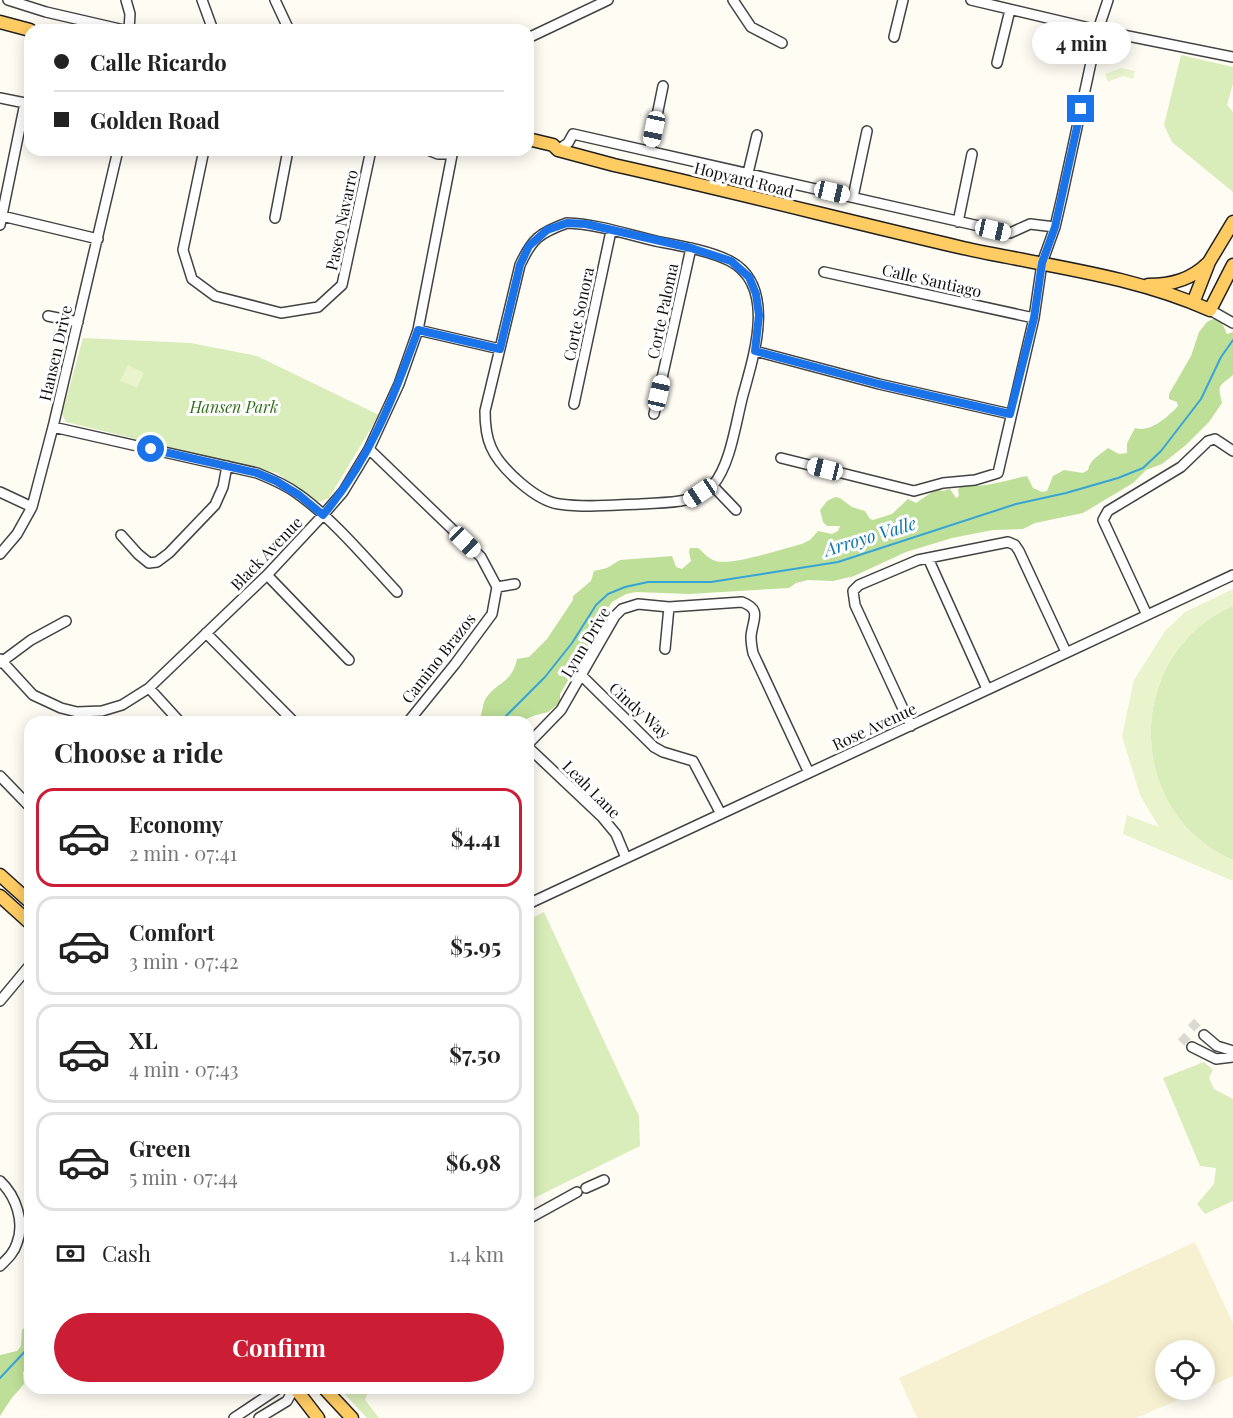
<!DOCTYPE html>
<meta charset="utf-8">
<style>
:root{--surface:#fff;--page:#f6f6f6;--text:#222;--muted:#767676;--line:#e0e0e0;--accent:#cb1e35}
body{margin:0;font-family:"Playfair Display",serif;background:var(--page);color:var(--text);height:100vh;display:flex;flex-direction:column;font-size:22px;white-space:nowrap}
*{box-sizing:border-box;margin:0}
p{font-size:20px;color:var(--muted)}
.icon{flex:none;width:33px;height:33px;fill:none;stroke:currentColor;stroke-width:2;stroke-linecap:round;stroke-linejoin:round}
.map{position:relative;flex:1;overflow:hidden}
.details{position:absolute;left:24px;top:716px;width:510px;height:678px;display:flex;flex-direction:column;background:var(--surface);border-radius:18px;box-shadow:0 3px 15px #0003}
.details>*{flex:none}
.guide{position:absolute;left:24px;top:24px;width:510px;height:132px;border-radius:18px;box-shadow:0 3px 15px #0003;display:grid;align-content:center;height:132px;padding:0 30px;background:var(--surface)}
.controls{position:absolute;left:1155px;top:1340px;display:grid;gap:12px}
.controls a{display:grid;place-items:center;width:60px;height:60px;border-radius:50%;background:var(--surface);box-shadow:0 3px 15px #0003;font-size:30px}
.end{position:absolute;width:27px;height:27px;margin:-14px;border:8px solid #1a73e8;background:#fff;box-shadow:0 0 0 3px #fff}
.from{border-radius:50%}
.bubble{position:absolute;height:42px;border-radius:21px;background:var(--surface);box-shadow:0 3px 15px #0003;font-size:20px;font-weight:700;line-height:42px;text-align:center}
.car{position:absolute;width:18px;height:36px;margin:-18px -9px;border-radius:8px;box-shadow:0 0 4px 2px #0007;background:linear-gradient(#fff 24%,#345 0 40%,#fff 0 76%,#345 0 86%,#fff 0)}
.guide b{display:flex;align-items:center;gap:21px;height:57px;font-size:22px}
.guide b+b{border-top:2px solid var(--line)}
.guide i{width:15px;height:15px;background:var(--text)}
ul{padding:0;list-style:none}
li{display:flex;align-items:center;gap:18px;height:99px;margin:0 12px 9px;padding:0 18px;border:3px solid var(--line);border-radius:18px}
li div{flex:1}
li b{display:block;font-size:22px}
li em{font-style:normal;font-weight:700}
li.on{border-color:var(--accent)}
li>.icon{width:54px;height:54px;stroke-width:1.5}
h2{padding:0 30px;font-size:27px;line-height:72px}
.pay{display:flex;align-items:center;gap:15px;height:66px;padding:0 30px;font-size:22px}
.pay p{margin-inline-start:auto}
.primary-button{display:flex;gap:12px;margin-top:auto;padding:12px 30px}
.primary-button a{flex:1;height:69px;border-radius:36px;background:var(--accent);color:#fff;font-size:24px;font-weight:700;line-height:69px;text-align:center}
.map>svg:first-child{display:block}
.farmland{fill:#f8f1d1}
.green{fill:#d9edba}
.forest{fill:#bedf98}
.pitch{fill:#e9f3cc}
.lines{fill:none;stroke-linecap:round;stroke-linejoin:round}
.stream{stroke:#37a4d6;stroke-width:2}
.minor-tunnel{stroke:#dbd9d2;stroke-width:9;stroke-dasharray:9 4.5;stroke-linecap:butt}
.minor-casing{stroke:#434343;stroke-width:12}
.major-casing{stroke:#212121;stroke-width:15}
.minor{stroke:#fff;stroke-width:9}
.major{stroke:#ffcc64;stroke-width:12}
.route{stroke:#1a73e8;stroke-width:8}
.labels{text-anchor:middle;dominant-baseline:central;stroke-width:6;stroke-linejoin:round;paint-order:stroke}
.street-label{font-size:16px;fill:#101010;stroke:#fff}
.park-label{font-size:16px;font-style:italic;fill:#336e1b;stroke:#fff}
.water-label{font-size:18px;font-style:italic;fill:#1075ac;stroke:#fff}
</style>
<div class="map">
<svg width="1233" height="1418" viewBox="0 0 1233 1418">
<rect width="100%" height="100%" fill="#fffcf4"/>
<path class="farmland" d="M 1195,1242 L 1233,1323 L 1233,1376 L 1205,1389 L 1204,1350 L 1166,1350 L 1166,1389 L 1204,1389 L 1136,1418 L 917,1418 L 899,1378 Z"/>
<path class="green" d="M 1181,55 L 1233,67 L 1233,84 L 1227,105 L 1233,112 L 1233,192 L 1172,142 L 1164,125 Z
M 83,338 L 191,343 L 257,356 L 379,415 L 329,498 L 318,502 L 277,473 L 66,422 L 62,414 L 63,410 Z
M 1233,606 L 1233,860 C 1123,813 1124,653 1233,606 Z
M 544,912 L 639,1116 L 640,1146 L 528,1201 L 528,920 Z
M 1204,1062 L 1213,1070 L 1209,1078 L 1214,1089 L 1233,1099 L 1233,1201 L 1205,1214 L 1197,1204 L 1214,1184 L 1216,1168 L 1200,1166 L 1163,1078 Z
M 339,1388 L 369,1388 L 365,1400 L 379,1418 L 367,1418 Z"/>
<path class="forest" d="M 1215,318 L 1221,321 L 1227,334 L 1233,332 L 1233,375 C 1219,387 1217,383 1222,403 L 1209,422 L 1186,445 L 1162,464 L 1146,470 L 1133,483 L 1083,513 L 1035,523 L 1023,529 L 993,530 L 952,538 L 906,552 L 854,576 L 833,581 L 808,580 L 796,583 L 789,588 L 689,594 L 636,592 L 626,594 L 612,602 L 601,619 L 593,639 L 582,653 L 576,667 L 560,694 L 560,700 L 557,705 L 548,712 L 533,716 L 522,721 L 478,722 C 483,714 482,704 486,698 C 497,682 512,683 517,659 L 529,657 L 547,639 L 573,600 L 573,596 L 591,581 L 594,571 L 607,568 L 620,560 L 672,556 L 676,567 L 682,569 L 691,561 L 689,552 L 690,548 L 698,548 C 703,552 708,558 713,560 C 728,568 784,548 802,544 L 810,540 L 818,531 L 832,534 L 838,531 L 840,526 L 827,526 L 823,522 L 820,510 L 827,501 L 835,497 L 840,498 L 852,507 L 865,511 L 870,519 L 873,520 L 892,514 L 908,499 L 916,503 L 932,492 L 938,489 L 942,491 L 950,489 L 956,498 L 959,496 L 958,490 L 961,485 C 982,489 1006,480 1027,476 L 1033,488 L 1042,492 L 1047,491 L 1053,476 L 1064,470 L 1083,473 L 1088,470 C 1090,459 1100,455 1108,448 L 1119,454 L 1127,453 L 1127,443 L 1135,428 C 1150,433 1168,417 1178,406 L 1177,402 L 1169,399 L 1169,394 L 1191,356 L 1199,332 L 1207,322 Z
M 30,1322 L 30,1355 L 26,1359 L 27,1363 L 23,1373 L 24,1384 L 11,1399 L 0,1416 L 0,1355 L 17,1351 L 21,1346 L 22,1330 Z"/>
<path class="pitch" d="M 1121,68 L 1135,71 L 1133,79 L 1123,76 L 1108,82 L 1105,74 Z
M 128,365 L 144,373 L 137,388 L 120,381 Z
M 1233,589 L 1233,606 C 1124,653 1123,813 1233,860 L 1233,881 L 1123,834 L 1127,815 L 1159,827 L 1140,795 L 1122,736 L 1134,680 L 1165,631 L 1185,612 Z"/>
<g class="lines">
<path class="stream" d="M 500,722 L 545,677 L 572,643 L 596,605 L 608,594 L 625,587 L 648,582 L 711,582 L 838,562 L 1016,504 L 1066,493 L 1118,478 L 1143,468 L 1161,451 L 1201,399 L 1221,357 L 1233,340
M 0,1378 L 30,1346"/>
<path class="minor-tunnel" d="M 1191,1022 L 1204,1035
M 1181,1036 L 1192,1047"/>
<defs>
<path id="minor" d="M 8,0 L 46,12 L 124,30
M 126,0 L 130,14 L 129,30
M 202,0 L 213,30
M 275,0 L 289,30
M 733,0 L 751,27 L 782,43
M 971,0 L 1098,30 L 1233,57
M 894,37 L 903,0
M 528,38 L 608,0
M 997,63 L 1010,10
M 0,98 L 25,103 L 0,225
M 204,150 L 183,250 L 192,279 L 215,296 L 281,313 L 318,307 L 342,285 L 371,150
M 428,150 L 438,154 L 452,154
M 558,150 L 568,143 L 573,134 L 1010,233 L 1030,224 L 1055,227
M 650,150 L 663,86
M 748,173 L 757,135
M 853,197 L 867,131
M 2,216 L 98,239
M 275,218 L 288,150
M 958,222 L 972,154
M 567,223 C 598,224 629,235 660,242 C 682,246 710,251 730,261 C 777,286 754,355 743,395 C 736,421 731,464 713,485 C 694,505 666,502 640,504 C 613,505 586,508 559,504 C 536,501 500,468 491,447 C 486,436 485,424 485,411 L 520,265 C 532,239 539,233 567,223 Z
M 824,272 L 1034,318
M 1210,310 L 1233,323
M 48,316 L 78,322
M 418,330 L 500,349
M 755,351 L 879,384 L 1010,414
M 574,404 L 611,231
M 654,414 L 691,248
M 53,427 L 257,473 C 272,479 286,485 298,494 C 332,518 368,561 397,592
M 369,449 L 481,557 L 497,587 L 492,614 L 455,664 L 408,722
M 781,458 L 914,491 L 943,483 L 975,480 L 998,473 L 1034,318 L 1042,263 L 1055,227 L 1062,197 L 1098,30 L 1108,0
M 712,485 L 736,510
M 0,492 L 32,507
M 121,535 L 138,554 L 149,563 L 157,562 L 169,553 L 215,505 L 223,487 L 227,466
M 0,554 L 17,534 L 32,507 L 53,427 L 118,150
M 928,558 L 987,689
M 267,575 L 349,660
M 497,587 L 515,584
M 1147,615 L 1103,520 L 1108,511 L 1181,467 L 1208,441 L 1215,439 L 1233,451
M 206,633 L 294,722
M 665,649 L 669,607
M 0,659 L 33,695 L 61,708 L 77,712 L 102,711 L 122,705 L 149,688 L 267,575 L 323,515 L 343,492 L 369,449 L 399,384 L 418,330 L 453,150
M 0,663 L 31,640 L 66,621
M 582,676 L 654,747 L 663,752 L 693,761 L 721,814
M 149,688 L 180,722
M 911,726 L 855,605 L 853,591 L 859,585 L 918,560 L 1008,542 L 1015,545 L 1019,551 L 1066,652
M 528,744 L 561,710 L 615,616 L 622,609 L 638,604 L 669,607 L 742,602 C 763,610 752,620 751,637 C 751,642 752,648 753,653 L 809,773
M 528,747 L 602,817 L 616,834 L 626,858
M 0,776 L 30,807
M 528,904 L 1233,575
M 0,1001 L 30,965
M 1204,1035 L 1217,1046 L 1233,1051
M 1192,1047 L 1216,1059 L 1233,1057
M 0,1181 C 16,1196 25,1222 17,1243 C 14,1253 7,1259 0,1266
M 586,1188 L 604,1180
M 528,1219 L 577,1192
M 234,1418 L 279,1388 L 292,1388
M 259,1418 L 287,1401 L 294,1388"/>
<path id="major" d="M 0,22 L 30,30
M 528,139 L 553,145 L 558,150 L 614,165 C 731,191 847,221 963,248 C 1045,266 1132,275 1210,310 L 1233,265
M 1148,285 C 1171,285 1191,280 1208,263
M 1193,303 L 1209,262 L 1233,222
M 0,875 L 30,902
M 0,896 L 30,923
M 295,1388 L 318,1418
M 324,1388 L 352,1418"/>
</defs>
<use href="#minor" class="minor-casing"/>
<use href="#major" class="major-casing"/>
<use href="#minor" class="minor"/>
<use href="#major" class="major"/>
</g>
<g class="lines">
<path class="route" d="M 151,449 L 257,473 L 276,481 L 299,495 L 323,515 C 369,461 394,397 418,330 L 500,349 L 520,265 L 529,246 L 547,230 L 567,223 L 586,224 L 691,248 L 731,261 L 749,277 L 756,294 L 759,315 L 755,351 L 879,384 L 1010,414 L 1034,318 L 1042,263 L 1055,227 L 1081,109"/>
</g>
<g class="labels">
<g class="street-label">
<text transform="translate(744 179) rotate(14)">Hopyard Road</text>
<text transform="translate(341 220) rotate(-78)">Paseo Navarro</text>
<text transform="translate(932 280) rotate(13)">Calle Santiago</text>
<text transform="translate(662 311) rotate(-78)">Corte Paloma</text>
<text transform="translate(578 314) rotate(-78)">Corte Sonora</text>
<text transform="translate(55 353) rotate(-77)">Hansen Drive</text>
<text transform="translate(266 553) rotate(-46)">Black Avenue</text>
<text transform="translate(585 642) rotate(-59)">Lynn Drive</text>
<text transform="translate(438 658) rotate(-52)">Camino Brazos</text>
<text transform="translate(640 710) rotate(42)">Cindy Way</text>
<text transform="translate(874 726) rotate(-25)">Rose Avenue</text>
<text transform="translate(592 789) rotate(45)">Leah Lane</text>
</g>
<g class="park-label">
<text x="234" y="406">Hansen Park</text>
</g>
<g class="water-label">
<text transform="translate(870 536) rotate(-17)">Arroyo Valle</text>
</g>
</g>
</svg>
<div class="controls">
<a><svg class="icon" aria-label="locate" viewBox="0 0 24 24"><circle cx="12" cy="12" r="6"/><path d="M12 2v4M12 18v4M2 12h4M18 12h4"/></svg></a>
</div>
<i class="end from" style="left:151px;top:449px"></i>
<i class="end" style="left:1081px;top:109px"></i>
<div class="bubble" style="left:1032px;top:22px;width:99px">4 min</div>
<i class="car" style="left:654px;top:129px;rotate:192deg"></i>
<i class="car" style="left:832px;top:192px;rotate:103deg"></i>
<i class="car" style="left:993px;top:230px;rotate:103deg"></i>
<i class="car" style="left:659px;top:393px;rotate:13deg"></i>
<i class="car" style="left:825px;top:469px;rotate:284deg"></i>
<i class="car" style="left:700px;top:493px;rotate:236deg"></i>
<i class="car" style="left:465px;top:542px;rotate:134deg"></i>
<div class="guide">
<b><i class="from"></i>Calle Ricardo</b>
<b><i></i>Golden Road</b>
</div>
<section class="details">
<h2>Choose a ride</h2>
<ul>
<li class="on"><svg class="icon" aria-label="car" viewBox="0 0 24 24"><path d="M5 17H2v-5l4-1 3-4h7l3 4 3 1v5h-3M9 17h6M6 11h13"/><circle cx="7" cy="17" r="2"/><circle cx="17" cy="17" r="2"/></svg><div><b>Economy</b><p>2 min · 07:41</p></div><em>$4.41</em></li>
<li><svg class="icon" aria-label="car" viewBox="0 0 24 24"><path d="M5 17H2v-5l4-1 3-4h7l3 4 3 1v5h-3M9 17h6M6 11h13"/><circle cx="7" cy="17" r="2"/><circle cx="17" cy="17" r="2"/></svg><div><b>Comfort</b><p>3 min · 07:42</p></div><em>$5.95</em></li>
<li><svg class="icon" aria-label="car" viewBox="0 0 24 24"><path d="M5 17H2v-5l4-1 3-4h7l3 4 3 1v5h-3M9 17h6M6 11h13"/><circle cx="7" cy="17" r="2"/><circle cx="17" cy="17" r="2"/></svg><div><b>XL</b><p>4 min · 07:43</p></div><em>$7.50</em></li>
<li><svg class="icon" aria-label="car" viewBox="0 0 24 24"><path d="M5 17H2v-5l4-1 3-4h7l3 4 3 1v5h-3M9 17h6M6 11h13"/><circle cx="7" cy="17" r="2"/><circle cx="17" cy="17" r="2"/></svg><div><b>Green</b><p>5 min · 07:44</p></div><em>$6.98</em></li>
</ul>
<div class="pay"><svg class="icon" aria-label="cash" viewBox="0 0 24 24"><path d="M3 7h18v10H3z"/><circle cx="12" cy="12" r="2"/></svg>Cash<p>1.4 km</p></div>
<div class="primary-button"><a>Confirm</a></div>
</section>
</div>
